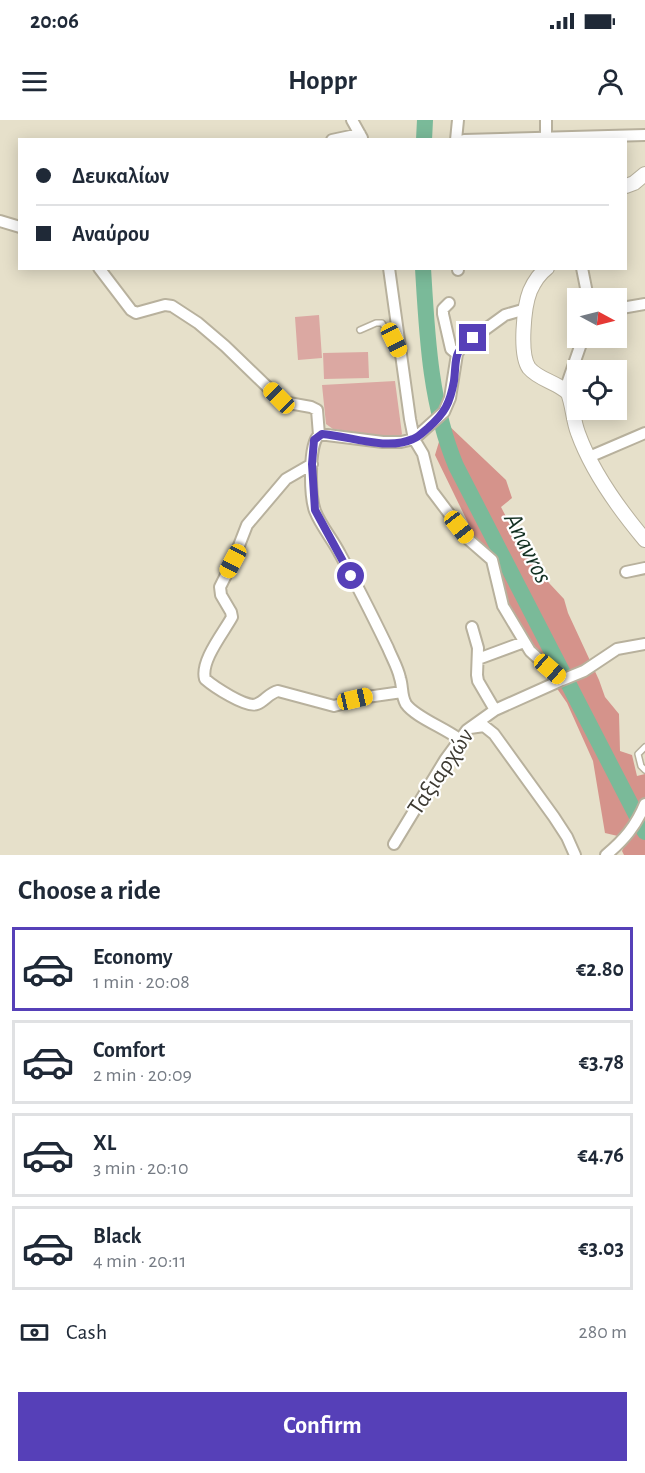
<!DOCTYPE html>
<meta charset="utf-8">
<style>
:root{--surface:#fff;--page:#f2f2f3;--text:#1f2937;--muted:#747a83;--line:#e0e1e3;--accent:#5640b8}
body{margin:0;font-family:"Alegreya Sans",sans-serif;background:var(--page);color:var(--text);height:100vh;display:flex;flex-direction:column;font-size:22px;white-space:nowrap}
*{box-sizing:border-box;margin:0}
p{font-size:20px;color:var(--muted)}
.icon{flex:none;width:33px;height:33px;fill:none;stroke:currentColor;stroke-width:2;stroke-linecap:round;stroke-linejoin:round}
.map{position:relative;height:735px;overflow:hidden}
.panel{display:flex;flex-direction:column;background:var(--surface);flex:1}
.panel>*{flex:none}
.banner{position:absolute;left:18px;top:18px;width:609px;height:132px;border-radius:0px;box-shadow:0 3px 15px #0003;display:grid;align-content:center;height:132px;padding:0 18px;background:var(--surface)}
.needle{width:39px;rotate:97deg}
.tools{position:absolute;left:567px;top:168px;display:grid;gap:12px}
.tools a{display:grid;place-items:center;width:60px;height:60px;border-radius:0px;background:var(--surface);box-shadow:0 3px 15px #0003;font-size:30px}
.end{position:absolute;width:27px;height:27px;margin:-14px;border:8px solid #5640b8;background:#fff;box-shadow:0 0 0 3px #fff}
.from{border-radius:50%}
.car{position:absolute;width:18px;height:36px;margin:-18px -9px;border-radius:8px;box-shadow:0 0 4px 2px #0007;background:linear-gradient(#f5c518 24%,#345 0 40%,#f5c518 0 76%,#345 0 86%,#f5c518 0)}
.banner b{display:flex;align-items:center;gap:21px;height:57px;font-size:22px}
.banner b+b{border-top:2px solid var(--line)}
.banner i{width:15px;height:15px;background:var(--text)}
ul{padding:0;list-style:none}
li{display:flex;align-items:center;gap:18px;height:84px;margin:0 12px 9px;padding:0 6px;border:3px solid var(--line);border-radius:0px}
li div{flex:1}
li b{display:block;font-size:22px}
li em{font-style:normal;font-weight:700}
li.current{border-color:var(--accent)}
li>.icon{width:54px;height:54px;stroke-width:1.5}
h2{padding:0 18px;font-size:27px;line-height:72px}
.pay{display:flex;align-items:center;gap:15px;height:66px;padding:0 18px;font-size:22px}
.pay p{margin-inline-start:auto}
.action{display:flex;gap:12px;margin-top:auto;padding:12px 18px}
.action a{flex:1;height:69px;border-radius:0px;background:var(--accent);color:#fff;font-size:24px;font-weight:700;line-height:69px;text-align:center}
.status{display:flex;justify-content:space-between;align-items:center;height:42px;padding:0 30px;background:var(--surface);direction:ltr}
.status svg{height:16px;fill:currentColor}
header{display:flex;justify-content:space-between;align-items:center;height:78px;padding:0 18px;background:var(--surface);font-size:27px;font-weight:700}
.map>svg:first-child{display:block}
.green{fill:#dba8a2}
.forest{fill:#d5938b}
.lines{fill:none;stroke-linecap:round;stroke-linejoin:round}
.river{stroke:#7aba99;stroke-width:16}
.lane-casing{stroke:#b8b19d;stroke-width:8}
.street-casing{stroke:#b8b19d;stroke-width:14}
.secondary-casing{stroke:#b8b19d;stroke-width:16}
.lane{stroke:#fff;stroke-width:5}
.street{stroke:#fff;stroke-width:10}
.secondary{stroke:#fff;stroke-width:14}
.route{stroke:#5640b8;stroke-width:8}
.labels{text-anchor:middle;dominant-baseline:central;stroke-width:4.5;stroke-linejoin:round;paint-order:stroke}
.street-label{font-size:24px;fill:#3d3a32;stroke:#fff}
.water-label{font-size:26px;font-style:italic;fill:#133022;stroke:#fff}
</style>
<div class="status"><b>20:06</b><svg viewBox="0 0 49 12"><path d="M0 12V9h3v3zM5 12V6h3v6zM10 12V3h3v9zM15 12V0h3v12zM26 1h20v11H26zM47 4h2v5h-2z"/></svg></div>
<header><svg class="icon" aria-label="menu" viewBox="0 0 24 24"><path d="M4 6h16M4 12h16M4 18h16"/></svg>Hoppr<svg class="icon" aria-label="person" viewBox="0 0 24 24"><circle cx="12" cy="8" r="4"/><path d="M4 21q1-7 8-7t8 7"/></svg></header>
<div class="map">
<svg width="645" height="735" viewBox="0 0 645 735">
<rect width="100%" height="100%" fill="#e6e0ca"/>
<path class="green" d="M 319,195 L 322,238 L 298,240 L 295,197 Z
M 368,232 L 369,258 L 324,259 L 323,233 Z
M 395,261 L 402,314 L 399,318 L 333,309 L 326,304 L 322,265 Z"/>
<path class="forest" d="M 445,302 L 506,360 L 512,378 L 501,387 L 516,416 L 536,449 L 564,479 L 568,493 L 599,560 L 605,577 L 619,594 L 620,631 L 632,635 L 637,656 L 645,654 L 645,735 L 624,735 L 622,731 L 625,724 L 622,717 L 605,713 L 593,641 L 567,583 L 529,528 L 435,335 Z"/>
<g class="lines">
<path class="river" d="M 424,20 L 425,0
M 423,148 C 427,215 430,284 456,346 L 645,712"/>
<defs>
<path id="lane" d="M 360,210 L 376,203 L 382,203 L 397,226
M 645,627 L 638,634 L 641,646 L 645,650"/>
<path id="street" d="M 352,0 L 362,18
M 332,20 L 360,14
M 456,20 L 458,0
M 464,20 L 645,15
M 546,20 L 546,0
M 0,101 L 20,107
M 99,148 L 131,190 L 136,193 L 165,185 L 172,186 L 198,203 L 225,226 L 283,282 L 311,287 L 317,290 L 319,315 C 308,325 310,377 315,391 C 321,406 333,420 340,434 C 357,465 373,497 388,528 C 392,538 398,548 400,558 C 403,567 401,576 406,584 C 415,597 445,608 459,619
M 389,148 L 410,299 L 414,319 L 423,334 L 432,371 L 469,420 L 492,440 L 503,486 L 530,531 L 562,560 L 584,551 L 617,529 L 645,524
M 458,148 L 458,150
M 582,148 L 588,178
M 449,183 L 443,189 L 443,194 L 451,229 L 457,234
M 616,189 L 645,184
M 565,270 L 583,218
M 319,315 L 327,315 L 383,322 L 401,322 L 414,319 L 444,292 L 450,278 L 457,234 L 461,227 L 505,195 L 526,189
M 589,337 L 645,313
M 312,344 L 286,359 L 247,405 L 233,441 L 220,467 L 221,475 L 231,492 L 232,497 C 224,512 200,541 205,559 C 213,566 247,589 257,584 C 265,581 269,573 278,571 L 334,586 L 367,577 L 402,572
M 626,452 L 645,448
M 472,507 L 478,528 L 477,555 L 478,561 L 495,590
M 478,539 L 524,522
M 470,608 L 484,606 L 494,614 L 554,697 L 567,717 L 575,735
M 394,724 L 445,640 L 467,610 L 495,590 L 562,560
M 606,735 C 624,720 636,706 645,684"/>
<path id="secondary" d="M 626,66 L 634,63 L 645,54
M 547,148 C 539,154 534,162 530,171 C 524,186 519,234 529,248 C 539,260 557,262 568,273 C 573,286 573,300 578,313 C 592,352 619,389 645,420"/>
</defs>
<use href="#lane" class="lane-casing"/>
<use href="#street" class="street-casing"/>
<use href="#secondary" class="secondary-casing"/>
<use href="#lane" class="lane"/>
<use href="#street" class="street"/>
<use href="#secondary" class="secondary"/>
</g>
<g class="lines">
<path class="route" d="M 351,456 L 315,390 L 312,344 L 314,320 L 322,314 C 350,316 386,331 413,319 C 419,317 423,312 428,308 C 445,293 450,283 454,261 C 457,237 452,233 473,218"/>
</g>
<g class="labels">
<g class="street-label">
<text transform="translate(441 652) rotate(-56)">Ταξιαρχών</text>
</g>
<g class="water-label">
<text transform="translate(528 428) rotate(63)">Anavros</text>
</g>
</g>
</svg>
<div class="tools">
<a><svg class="needle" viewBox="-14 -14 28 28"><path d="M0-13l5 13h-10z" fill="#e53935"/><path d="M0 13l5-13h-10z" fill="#747a83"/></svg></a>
<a><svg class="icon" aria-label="locate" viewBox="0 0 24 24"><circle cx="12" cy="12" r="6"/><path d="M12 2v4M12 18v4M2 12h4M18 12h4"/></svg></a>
</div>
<i class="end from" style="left:351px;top:456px"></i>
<i class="end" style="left:473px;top:218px"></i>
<i class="car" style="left:394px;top:220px;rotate:154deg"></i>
<i class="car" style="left:279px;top:278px;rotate:315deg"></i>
<i class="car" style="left:459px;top:407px;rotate:142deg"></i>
<i class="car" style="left:233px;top:441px;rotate:208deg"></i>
<i class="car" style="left:550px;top:549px;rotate:131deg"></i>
<i class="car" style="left:355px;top:579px;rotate:77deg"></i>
<div class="banner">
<b><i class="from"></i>Δευκαλίων</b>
<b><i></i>Αναύρου</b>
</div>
</div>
<section class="panel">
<h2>Choose a ride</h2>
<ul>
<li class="current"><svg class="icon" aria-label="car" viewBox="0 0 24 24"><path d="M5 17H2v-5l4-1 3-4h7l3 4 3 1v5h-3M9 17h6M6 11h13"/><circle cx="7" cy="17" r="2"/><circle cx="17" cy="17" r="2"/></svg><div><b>Economy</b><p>1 min · 20:08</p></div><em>€2.80</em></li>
<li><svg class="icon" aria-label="car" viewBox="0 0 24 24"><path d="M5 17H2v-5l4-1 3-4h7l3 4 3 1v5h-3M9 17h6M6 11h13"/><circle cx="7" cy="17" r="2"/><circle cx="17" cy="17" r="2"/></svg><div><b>Comfort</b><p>2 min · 20:09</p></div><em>€3.78</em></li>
<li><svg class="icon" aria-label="car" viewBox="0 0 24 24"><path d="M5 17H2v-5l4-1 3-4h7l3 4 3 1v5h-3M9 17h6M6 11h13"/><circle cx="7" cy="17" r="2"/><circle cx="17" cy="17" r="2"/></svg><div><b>XL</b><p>3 min · 20:10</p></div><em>€4.76</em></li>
<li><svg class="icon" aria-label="car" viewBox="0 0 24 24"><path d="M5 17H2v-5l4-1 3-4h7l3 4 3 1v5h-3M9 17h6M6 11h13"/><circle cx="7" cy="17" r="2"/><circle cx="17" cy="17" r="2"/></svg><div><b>Black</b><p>4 min · 20:11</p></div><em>€3.03</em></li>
</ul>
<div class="pay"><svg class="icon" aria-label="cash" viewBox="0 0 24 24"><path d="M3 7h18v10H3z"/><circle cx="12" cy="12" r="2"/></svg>Cash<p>280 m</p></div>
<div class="action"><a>Confirm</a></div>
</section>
